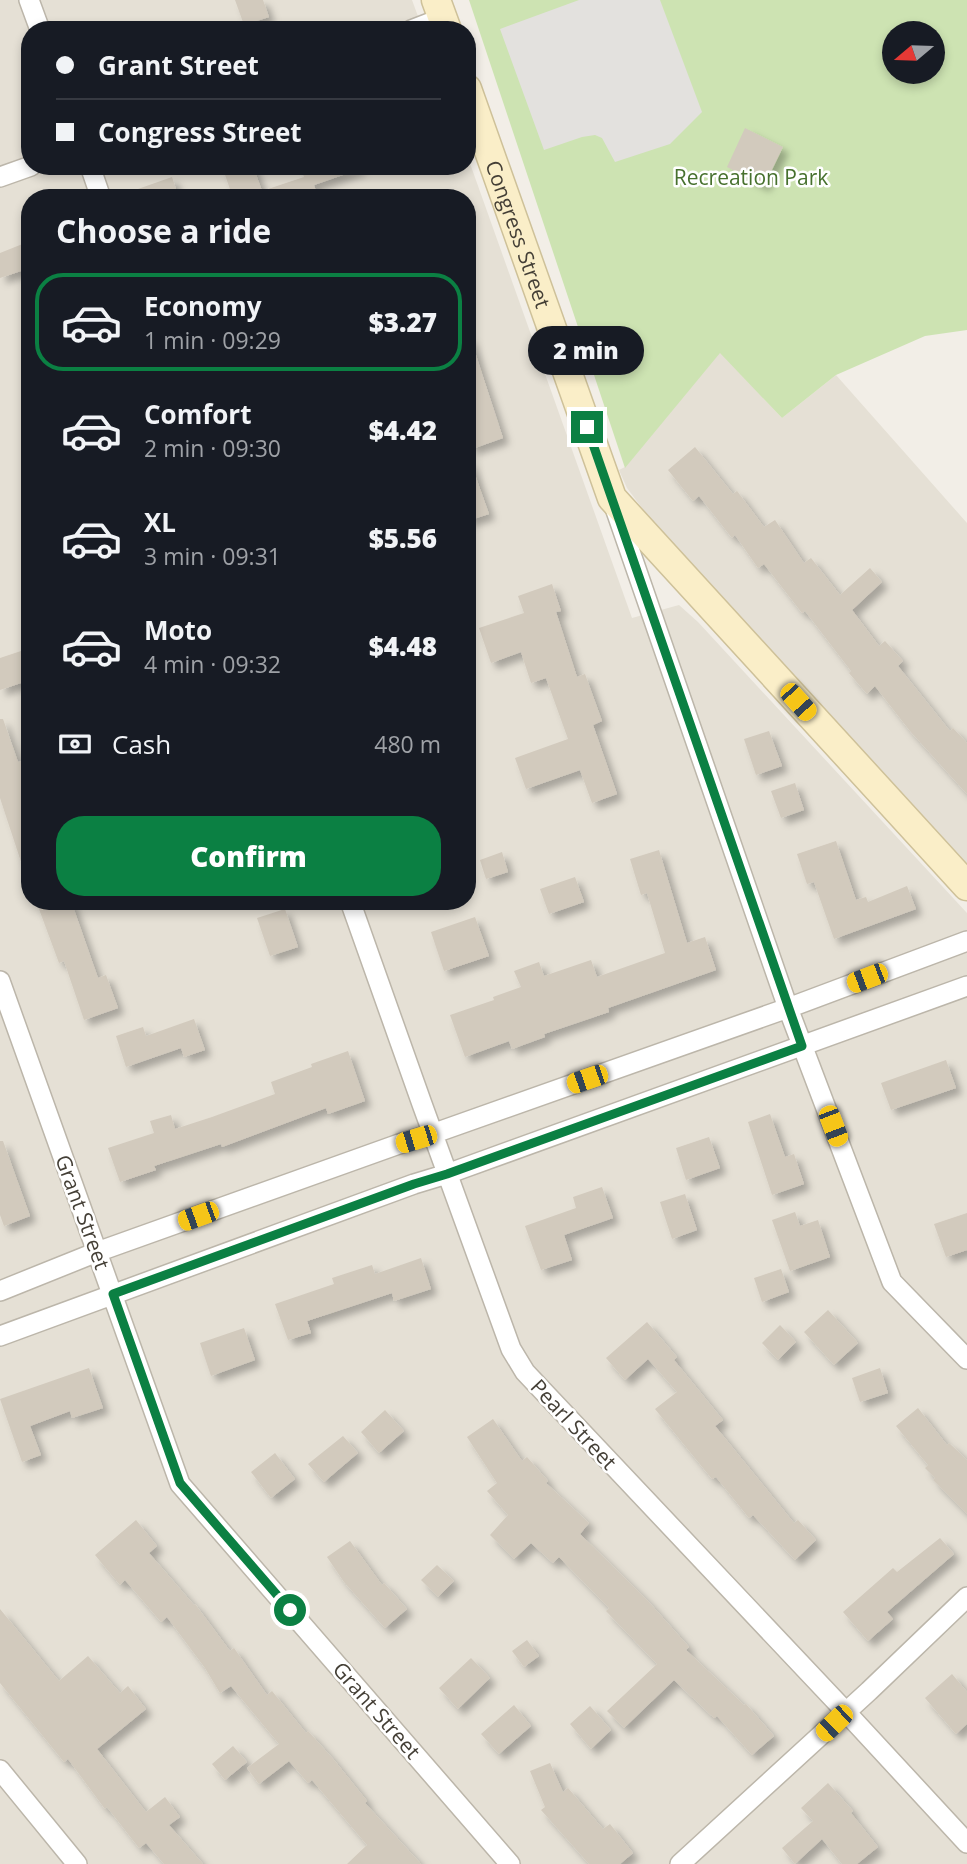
<!DOCTYPE html>
<meta charset="utf-8">
<style>
:root{--surface:#171b24;--page:#20242c;--text:#f1f3f6;--muted:#9ea1a6;--line:#363941;--accent:#0b8043}
body{margin:0;font-family:"Open Sans",sans-serif;background:var(--page);color:var(--text);height:100vh;display:flex;flex-direction:column;font-size:26px;white-space:nowrap}
*{box-sizing:border-box;margin:0}
p{font-size:23px;color:var(--muted)}
.icon{flex:none;width:38px;height:38px;fill:none;stroke:currentColor;stroke-width:2;stroke-linecap:round;stroke-linejoin:round}
.map{position:relative;flex:1;overflow:hidden}
.drawer{position:absolute;left:21px;top:189px;width:455px;height:721px;display:flex;flex-direction:column;background:var(--surface);border-radius:28px;box-shadow:0 4px 10px #0003}
.drawer>*{flex:none}
.hud{position:absolute;left:21px;top:21px;width:455px;height:154px;border-radius:28px;box-shadow:0 4px 10px #0003;display:grid;align-content:center;height:154px;padding:0 35px;background:var(--surface)}
.needle{width:46px;rotate:251deg}
.buttons{position:absolute;left:882px;top:21px;display:grid;gap:14px}
.buttons a{display:grid;place-items:center;width:63px;height:63px;border-radius:50%;background:var(--surface);box-shadow:0 4px 10px #0003;font-size:35px}
.end{position:absolute;width:32px;height:32px;margin:-16px;border:9px solid #0b8043;background:#fff;box-shadow:0 0 0 4px #fff}
.from{border-radius:50%}
.bubble{position:absolute;height:49px;border-radius:24px;background:var(--surface);box-shadow:0 4px 10px #0003;font-size:23px;font-weight:800;line-height:49px;text-align:center}
.car{position:absolute;width:21px;height:42px;margin:-21px -10px;border-radius:9px;box-shadow:0 0 5px 2px #0007;background:linear-gradient(#f5c518 24%,#345 0 40%,#f5c518 0 76%,#345 0 86%,#f5c518 0)}
.hud b{display:flex;align-items:center;gap:24px;height:66px;font-size:26px}
.hud b+b{border-top:2px solid var(--line)}
.hud i{width:18px;height:18px;background:var(--text)}
ul{padding:0;list-style:none}
li{display:flex;align-items:center;gap:21px;height:98px;margin:0 14px 10px;padding:0 21px;border:4px solid transparent;border-radius:28px}
li div{flex:1}
li b{display:block;font-size:26px}
li em{font-style:normal;font-weight:800}
li.current{border-color:var(--accent)}
li>.icon{width:63px;height:63px;stroke-width:1.5}
h2{padding:0 35px;font-size:32px;line-height:84px}
.pay{display:flex;align-items:center;gap:18px;height:77px;padding:0 35px;font-size:26px}
.pay p{margin-inline-start:auto}
.button{display:flex;gap:14px;margin-top:auto;padding:14px 35px}
.button a{flex:1;height:80px;border-radius:28px;background:var(--accent);color:#fff;font-size:28px;font-weight:800;line-height:80px;text-align:center}
.map>svg:first-child{display:block}
.residential{fill:#e5e0d5;fill-rule:evenodd}
.green{fill:#cde3b2;fill-rule:evenodd}
.parking{fill:#e3e1de}
.building{fill:#d2cabd;filter:url(#shadow)}
.lines{fill:none;stroke-linecap:round;stroke-linejoin:round}
.street-casing{stroke:#bcb6aa;stroke-width:22}
.secondary-casing{stroke:#cec199;stroke-width:31}
.street{stroke:#fff;stroke-width:19}
.secondary{stroke:#faeec8;stroke-width:28}
.route{stroke:#0b8043;stroke-width:9}
.labels{text-anchor:middle;dominant-baseline:central;stroke-width:5;stroke-linejoin:round;paint-order:stroke}
.park-label{font-size:21px;fill:#47712e;stroke:#fff}
.street-label{font-size:21px;fill:#443f36;stroke:#fff}
</style>
<div class="map">
<svg width="967" height="1864" viewBox="0 0 967 1864">
<defs>
<filter id="shadow"><feDropShadow dx="6" dy="6" stdDeviation="3.5" flood-color="#0004"/></filter>
</defs>
<rect width="100%" height="100%" fill="#f2eee7"/>
<path class="residential" d="M 0,0 L 412,0 L 423,30 L 30,30 L 30,166 L 467,166 L 467,155 L 632,618 L 679,605 L 698,622 L 967,913 L 967,1864 L 0,1864 ZM 30,198 L 467,198 L 467,901 L 30,901 Z
M 720,352 L 782,418 L 836,375 L 967,523 L 967,863 L 651,520 L 627,488 L 619,470 L 625,467 Z"/>
<path class="green" d="M 469,0 L 967,0 L 967,330 L 925,336 L 836,375 L 782,418 L 720,353 L 625,468 ZM 894,33 L 933,33 L 933,72 L 894,72 Z"/>
<path class="parking" d="M 579,0 L 660,0 L 702,112 L 670,144 L 615,162 L 602,138 L 595,135 L 582,137 L 544,150 L 500,29 Z"/>
<path class="building" d="M 235,0 L 263,0 L 269,17 L 244,25 Z
M 745,128 L 783,147 L 764,186 L 727,167 Z
M 222,166 L 253,166 L 262,191 L 304,177 L 300,166 L 360,166 L 360,169 L 314,185 L 318,198 L 233,198 Z
M 172,177 L 179,198 L 122,198 L 121,195 Z
M 30,241 L 30,268 L 0,278 L 0,253 Z
M 467,337 L 470,337 L 503,438 L 472,449 L 467,434 Z
M 695,447 L 733,494 L 737,491 L 764,527 L 775,520 L 804,563 L 811,558 L 840,595 L 870,568 L 882,582 L 852,610 L 879,646 L 885,641 L 903,661 L 898,666 L 950,731 L 953,728 L 967,743 L 967,794 L 910,731 L 875,686 L 867,694 L 849,673 L 851,671 L 805,611 L 802,613 L 764,564 L 758,568 L 735,535 L 732,538 L 699,496 L 693,501 L 668,470 Z
M 467,461 L 470,461 L 489,514 L 467,521 Z
M 552,584 L 561,611 L 556,612 L 577,677 L 585,674 L 602,721 L 593,725 L 617,794 L 592,803 L 580,770 L 526,789 L 515,758 L 568,739 L 546,678 L 531,683 L 521,652 L 491,663 L 479,628 L 524,613 L 518,596 Z
M 30,648 L 30,680 L 0,690 L 0,658 Z
M 0,719 L 3,719 L 18,762 L 22,761 L 30,785 L 30,879 L 27,880 L 0,798 Z
M 769,731 L 782,766 L 756,775 L 744,739 Z
M 795,783 L 804,810 L 781,818 L 771,791 Z
M 836,841 L 856,900 L 866,897 L 868,902 L 907,886 L 916,909 L 834,939 L 814,882 L 807,884 L 797,854 Z
M 659,850 L 687,943 L 705,937 L 716,970 L 608,1008 L 609,1012 L 544,1034 L 545,1037 L 512,1049 L 509,1041 L 465,1057 L 450,1015 L 494,1000 L 493,997 L 521,987 L 514,971 L 539,962 L 544,976 L 591,960 L 597,977 L 665,953 L 647,893 L 641,895 L 630,859 Z
M 502,852 L 508,872 L 486,879 L 480,860 Z
M 575,877 L 584,902 L 549,914 L 540,889 Z
M 36,901 L 71,901 L 98,978 L 106,975 L 118,1008 L 84,1020 L 64,961 L 59,963 Z
M 285,909 L 298,947 L 270,956 L 257,918 Z
M 475,917 L 489,956 L 444,971 L 431,932 Z
M 194,1019 L 205,1050 L 184,1057 L 181,1048 L 126,1067 L 116,1036 L 143,1027 L 146,1036 Z
M 348,1051 L 365,1101 L 328,1114 L 326,1108 L 222,1147 L 221,1144 L 154,1166 L 156,1170 L 120,1182 L 108,1148 L 154,1133 L 150,1121 L 171,1115 L 175,1129 L 212,1117 L 275,1094 L 271,1082 L 312,1067 L 311,1064 Z
M 946,1060 L 956,1088 L 891,1110 L 881,1083 Z
M 770,1114 L 785,1157 L 794,1154 L 804,1184 L 772,1195 L 748,1122 Z
M 709,1137 L 720,1168 L 686,1180 L 676,1148 Z
M 0,1141 L 3,1141 L 30,1216 L 4,1226 L 0,1215 Z
M 602,1187 L 613,1218 L 564,1235 L 572,1260 L 541,1270 L 525,1226 L 576,1208 L 573,1197 Z
M 685,1194 L 697,1230 L 672,1239 L 660,1202 Z
M 795,1212 L 800,1226 L 818,1220 L 830,1257 L 790,1271 L 772,1220 Z
M 967,1213 L 967,1250 L 946,1257 L 934,1224 Z
M 421,1258 L 431,1289 L 394,1301 L 392,1293 L 307,1321 L 311,1333 L 288,1340 L 275,1304 L 334,1284 L 332,1278 L 372,1265 L 375,1274 Z
M 781,1269 L 789,1292 L 762,1302 L 754,1278 Z
M 828,1310 L 858,1343 L 834,1365 L 804,1332 Z
M 647,1322 L 677,1357 L 674,1360 L 723,1420 L 715,1426 L 794,1523 L 798,1520 L 816,1540 L 795,1560 L 753,1515 L 749,1518 L 716,1477 L 712,1479 L 655,1409 L 677,1392 L 648,1359 L 625,1380 L 606,1358 Z
M 780,1325 L 796,1342 L 778,1360 L 762,1343 Z
M 244,1328 L 255,1360 L 211,1376 L 200,1343 Z
M 89,1368 L 103,1408 L 72,1418 L 70,1411 L 30,1426 L 41,1455 L 22,1462 L 0,1399 Z
M 880,1368 L 888,1393 L 860,1402 L 852,1378 Z
M 918,1408 L 947,1445 L 949,1443 L 967,1460 L 967,1514 L 933,1480 L 935,1478 L 925,1468 L 928,1465 L 896,1426 Z
M 385,1410 L 404,1431 L 379,1453 L 361,1432 Z
M 493,1419 L 522,1461 L 527,1457 L 548,1481 L 546,1483 L 589,1523 L 580,1534 L 647,1600 L 689,1647 L 686,1650 L 744,1705 L 746,1704 L 774,1736 L 752,1755 L 717,1716 L 714,1718 L 674,1680 L 624,1728 L 607,1711 L 657,1664 L 606,1611 L 609,1608 L 559,1557 L 553,1563 L 531,1543 L 514,1559 L 490,1535 L 508,1515 L 487,1491 L 497,1483 L 467,1437 Z
M 343,1436 L 358,1453 L 324,1482 L 308,1464 Z
M 275,1453 L 295,1479 L 271,1498 L 251,1472 Z
M 136,1520 L 157,1546 L 149,1553 L 194,1605 L 195,1604 L 230,1651 L 234,1648 L 267,1695 L 272,1691 L 306,1733 L 308,1731 L 334,1760 L 367,1801 L 365,1803 L 421,1864 L 347,1864 L 367,1845 L 312,1780 L 308,1783 L 289,1761 L 259,1784 L 247,1768 L 279,1744 L 231,1686 L 220,1693 L 205,1668 L 167,1617 L 161,1622 L 125,1580 L 120,1585 L 95,1555 Z
M 940,1538 L 954,1554 L 887,1612 L 893,1619 L 868,1641 L 843,1612 L 893,1568 L 897,1572 Z
M 350,1541 L 382,1585 L 384,1583 L 407,1609 L 385,1628 L 344,1582 L 327,1557 Z
M 437,1565 L 454,1581 L 438,1597 L 421,1580 Z
M 0,1609 L 59,1681 L 88,1656 L 120,1693 L 128,1686 L 146,1709 L 97,1749 L 146,1812 L 165,1797 L 180,1817 L 169,1825 L 203,1864 L 164,1864 L 146,1843 L 139,1848 L 107,1807 L 105,1809 L 68,1759 L 64,1762 L 0,1683 Z
M 527,1640 L 539,1656 L 524,1667 L 512,1651 Z
M 471,1658 L 490,1678 L 458,1709 L 439,1688 Z
M 952,1674 L 967,1692 L 967,1724 L 956,1734 L 925,1698 Z
M 514,1705 L 531,1726 L 499,1754 L 481,1734 Z
M 590,1706 L 611,1730 L 591,1749 L 570,1724 Z
M 233,1746 L 247,1762 L 225,1780 L 212,1764 Z
M 550,1763 L 563,1792 L 568,1788 L 603,1829 L 610,1824 L 633,1853 L 620,1864 L 589,1864 L 541,1810 L 545,1807 L 530,1771 Z
M 828,1783 L 853,1811 L 851,1813 L 878,1847 L 857,1864 L 842,1864 L 822,1839 L 795,1864 L 782,1848 L 813,1821 L 801,1808 Z"/>
<g class="lines">
<defs>
<path id="street" d="M 29,0 L 40,30
M 411,30 L 442,18
M 90,166 L 101,198
M 0,177 L 31,166
M 615,508 L 788,1008 L 892,1282 L 967,1359
M 350,901 L 422,1104 L 511,1349 L 525,1372 L 845,1711 L 967,1843
M 0,981 L 180,1484 L 510,1864
M 0,1291 L 97,1252 L 399,1144 L 432,1134 L 788,1008 L 967,941
M 0,1336 L 414,1184 L 447,1174 L 967,986
M 0,1770 L 77,1864
M 680,1864 L 869,1691 L 967,1597"/>
<g id="secondary">
<path d="M 436,0 L 447,30"/>
<path id="s1" d="M 467,89 L 612,498 L 967,886"/>
</g>
</defs>
<use href="#street" class="street-casing"/>
<use href="#secondary" class="secondary-casing"/>
<use href="#street" class="street"/>
<use href="#secondary" class="secondary"/>
</g>
<g class="lines">
<path class="route" d="M 290,1610 L 180,1483 L 113,1294 L 414,1184 L 447,1174 L 802,1046 L 587,427"/>
</g>
<g class="labels">
<g class="park-label">
<text x="751" y="177">Recreation Park</text>
</g>
<g class="street-label">
<text stroke="none"><textPath href="#s1" startOffset="154">Congress Street</textPath></text>
<text transform="translate(83 1212) rotate(70)">Grant Street</text>
<text transform="translate(574 1424) rotate(47)">Pearl Street</text>
<text transform="translate(377 1710) rotate(49)">Grant Street</text>
</g>
</g>
</svg>
<div class="buttons">
<a><svg class="needle" viewBox="-14 -14 28 28"><path d="M0-13l5 13h-10z" fill="#e53935"/><path d="M0 13l5-13h-10z" fill="#9ea1a6"/></svg></a>
</div>
<i class="end from" style="left:290px;top:1610px"></i>
<i class="end" style="left:587px;top:427px"></i>
<div class="bubble" style="left:528px;top:326px;width:116px">2 min</div>
<i class="car" style="left:798px;top:702px;rotate:138deg"></i>
<i class="car" style="left:867px;top:978px;rotate:249deg"></i>
<i class="car" style="left:587px;top:1079px;rotate:251deg"></i>
<i class="car" style="left:833px;top:1126px;rotate:159deg"></i>
<i class="car" style="left:416px;top:1139px;rotate:253deg"></i>
<i class="car" style="left:198px;top:1216px;rotate:250deg"></i>
<i class="car" style="left:834px;top:1723px;rotate:226deg"></i>
<div class="hud">
<b><i class="from"></i>Grant Street</b>
<b><i></i>Congress Street</b>
</div>
<section class="drawer">
<h2>Choose a ride</h2>
<ul>
<li class="current"><svg class="icon" aria-label="car" viewBox="0 0 24 24"><path d="M5 17H2v-5l4-1 3-4h7l3 4 3 1v5h-3M9 17h6M6 11h13"/><circle cx="7" cy="17" r="2"/><circle cx="17" cy="17" r="2"/></svg><div><b>Economy</b><p>1 min · 09:29</p></div><em>$3.27</em></li>
<li><svg class="icon" aria-label="car" viewBox="0 0 24 24"><path d="M5 17H2v-5l4-1 3-4h7l3 4 3 1v5h-3M9 17h6M6 11h13"/><circle cx="7" cy="17" r="2"/><circle cx="17" cy="17" r="2"/></svg><div><b>Comfort</b><p>2 min · 09:30</p></div><em>$4.42</em></li>
<li><svg class="icon" aria-label="car" viewBox="0 0 24 24"><path d="M5 17H2v-5l4-1 3-4h7l3 4 3 1v5h-3M9 17h6M6 11h13"/><circle cx="7" cy="17" r="2"/><circle cx="17" cy="17" r="2"/></svg><div><b>XL</b><p>3 min · 09:31</p></div><em>$5.56</em></li>
<li><svg class="icon" aria-label="car" viewBox="0 0 24 24"><path d="M5 17H2v-5l4-1 3-4h7l3 4 3 1v5h-3M9 17h6M6 11h13"/><circle cx="7" cy="17" r="2"/><circle cx="17" cy="17" r="2"/></svg><div><b>Moto</b><p>4 min · 09:32</p></div><em>$4.48</em></li>
</ul>
<div class="pay"><svg class="icon" aria-label="cash" viewBox="0 0 24 24"><path d="M3 7h18v10H3z"/><circle cx="12" cy="12" r="2"/></svg>Cash<p>480 m</p></div>
<div class="button"><a>Confirm</a></div>
</section>
</div>
